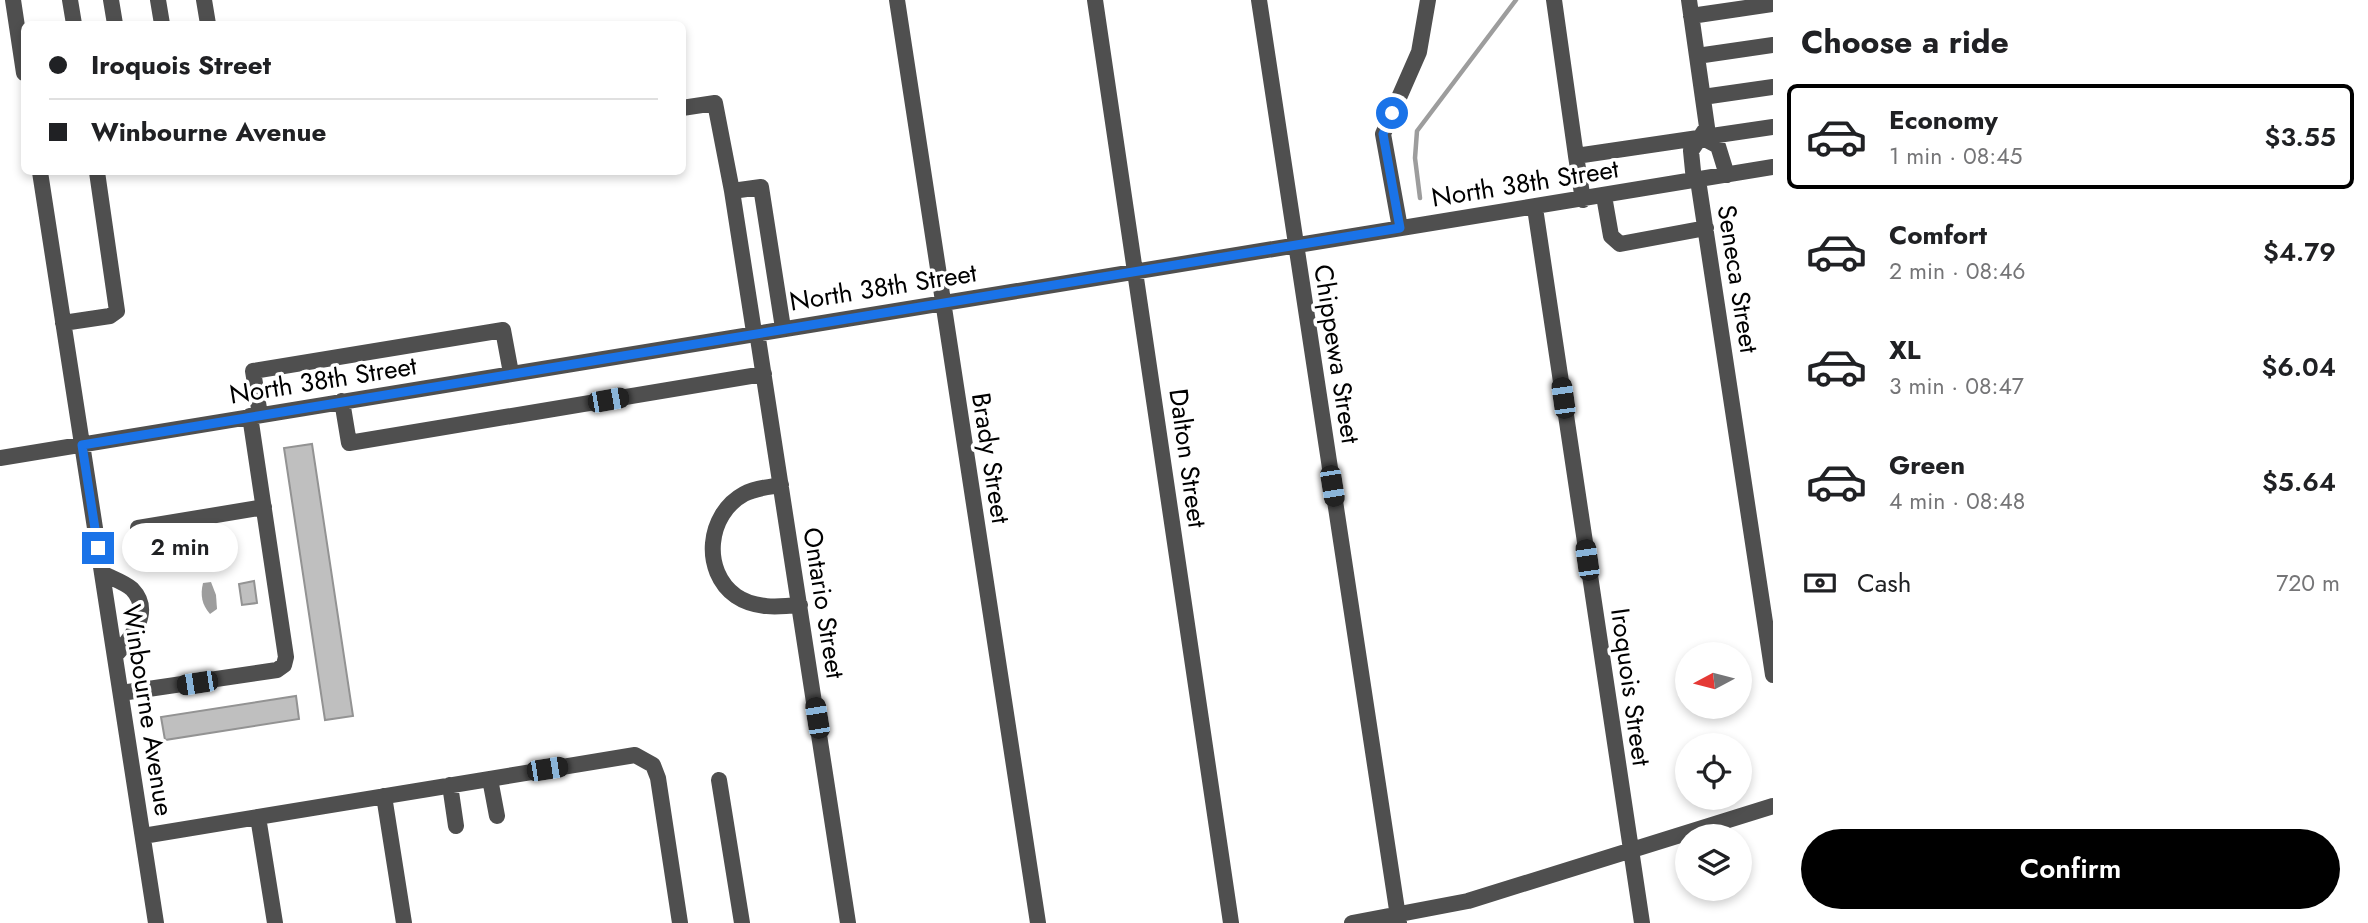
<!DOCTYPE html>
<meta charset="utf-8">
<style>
:root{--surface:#fff;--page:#f6f6f6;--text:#202124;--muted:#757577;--line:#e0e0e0;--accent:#000}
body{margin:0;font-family:Jost,sans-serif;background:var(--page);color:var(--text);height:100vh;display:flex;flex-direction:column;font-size:26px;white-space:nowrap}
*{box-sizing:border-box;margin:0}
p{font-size:23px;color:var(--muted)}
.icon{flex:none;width:38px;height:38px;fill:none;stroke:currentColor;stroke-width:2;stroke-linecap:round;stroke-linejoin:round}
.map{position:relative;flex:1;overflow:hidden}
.sheet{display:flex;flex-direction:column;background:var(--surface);width:595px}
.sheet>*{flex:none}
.banner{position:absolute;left:21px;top:21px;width:665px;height:154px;border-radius:10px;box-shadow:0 4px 10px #0003;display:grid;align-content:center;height:154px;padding:0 28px;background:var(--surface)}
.needle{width:46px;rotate:263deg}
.tools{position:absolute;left:1675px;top:642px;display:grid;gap:14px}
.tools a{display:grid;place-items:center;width:77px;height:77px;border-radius:50%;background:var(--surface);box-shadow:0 4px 10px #0003;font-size:35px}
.end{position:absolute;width:32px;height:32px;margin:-16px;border:9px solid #1a73e8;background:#fff;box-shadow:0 0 0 4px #fff}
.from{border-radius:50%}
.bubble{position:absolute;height:49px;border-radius:24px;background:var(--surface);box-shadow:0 4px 10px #0003;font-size:23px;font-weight:600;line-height:49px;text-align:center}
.car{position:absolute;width:21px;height:42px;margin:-21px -10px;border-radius:9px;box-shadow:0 0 5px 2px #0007;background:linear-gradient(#222 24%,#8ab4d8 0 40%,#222 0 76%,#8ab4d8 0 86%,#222 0)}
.banner b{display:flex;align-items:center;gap:24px;height:66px;font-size:26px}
.banner b+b{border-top:2px solid var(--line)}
.banner i{width:18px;height:18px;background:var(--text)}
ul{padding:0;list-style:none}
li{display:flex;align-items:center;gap:21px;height:105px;margin:0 14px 10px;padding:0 14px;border:4px solid transparent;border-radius:10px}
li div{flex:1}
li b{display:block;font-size:26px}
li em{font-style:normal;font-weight:600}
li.active{border-color:var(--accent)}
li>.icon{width:63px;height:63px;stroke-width:1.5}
h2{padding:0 28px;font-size:32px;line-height:84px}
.pay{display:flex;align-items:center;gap:18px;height:77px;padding:0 28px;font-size:26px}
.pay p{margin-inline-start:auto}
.primary-button{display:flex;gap:14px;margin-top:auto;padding:14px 28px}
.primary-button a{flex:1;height:80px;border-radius:42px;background:var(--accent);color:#fff;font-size:28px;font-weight:600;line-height:80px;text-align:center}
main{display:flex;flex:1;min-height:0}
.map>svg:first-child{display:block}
.water{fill:#9d9d9d}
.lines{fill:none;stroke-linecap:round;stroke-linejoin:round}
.stream{stroke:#9d9d9d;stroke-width:4.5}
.building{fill:#bfbfbf;stroke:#939393;stroke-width:2}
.minor{stroke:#4f4f4f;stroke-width:16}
.route{stroke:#1a73e8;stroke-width:9}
.labels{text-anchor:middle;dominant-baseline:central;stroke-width:7;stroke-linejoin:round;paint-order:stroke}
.street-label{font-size:26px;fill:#000;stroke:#fff}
</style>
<main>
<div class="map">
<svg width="1773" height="923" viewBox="0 0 1773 923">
<rect width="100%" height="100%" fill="#fff"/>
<path class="water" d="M 211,582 L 216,595 L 217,609 L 210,614 C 202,605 200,595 203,583 Z"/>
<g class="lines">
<path class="stream" d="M 1420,198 L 1415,158 L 1417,131 L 1516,0"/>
</g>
<path class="building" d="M 312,444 L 353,716 L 325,720 L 284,448 Z
M 254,581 L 257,603 L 242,605 L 239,584 Z
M 296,696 L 299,719 L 165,740 L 161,717 Z"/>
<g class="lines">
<path class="minor" d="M 13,0 L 24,73
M 70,0 L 74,24
M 111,0 L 115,24
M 158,0 L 162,24
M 204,0 L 208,24
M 897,0 L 1038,923
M 1095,0 L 1231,923
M 1259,0 L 1399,923
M 1554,0 L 1576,156 L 1773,127
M 1689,0 L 1707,127 L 1691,151 L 1694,181
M 1691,16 L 1773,4
M 1697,56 L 1773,45
M 1703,97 L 1773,87
M 682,108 L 715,103 L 732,191
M 1703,138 L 1718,146 L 1727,175
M 1576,156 L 1583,200
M 40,172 L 156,923
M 1698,180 L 1773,675
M 1604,196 L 1611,236 L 1620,244 L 1706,228
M 1535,208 L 1642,923
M 1400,228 L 1383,134 L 1419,52 L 1428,0
M 63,323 L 110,316 L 117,311 L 97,172
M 754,332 L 732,191 L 761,187 L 783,328
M 757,332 L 848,923
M 342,401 L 349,443 L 764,374
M 260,415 L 253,371 L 503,330 L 511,373
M 0,458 L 1773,167
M 781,485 C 769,487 755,488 744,494 C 707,514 701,571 736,596 C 755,609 778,607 800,605
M 138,528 L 264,507
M 102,573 C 111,578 124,582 132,589 C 154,612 131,638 115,656
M 121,693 L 277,670 L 284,665 L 286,657 L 250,416
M 490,779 L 497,816
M 719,780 L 742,923
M 450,785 L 456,826
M 384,796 L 404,923
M 258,817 L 275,923
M 143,836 L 635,755 L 653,765 L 658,778 L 680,923
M 1352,923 L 1468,901 L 1773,806"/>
</g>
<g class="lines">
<path class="route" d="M 98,548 L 82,445 L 1400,228 L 1383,134 L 1392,113"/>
</g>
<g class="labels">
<g class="street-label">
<text transform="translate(1525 183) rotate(-9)">North 38th Street</text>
<text transform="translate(1738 279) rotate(81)">Seneca Street</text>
<text transform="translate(883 287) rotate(-9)">North 38th Street</text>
<text transform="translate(1337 354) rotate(81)">Chippewa Street</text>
<text transform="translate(323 380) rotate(-9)">North 38th Street</text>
<text transform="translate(991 458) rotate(81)">Brady Street</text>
<text transform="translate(1188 458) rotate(82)">Dalton Street</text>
<text transform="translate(824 603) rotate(81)">Ontario Street</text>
<text transform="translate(1631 687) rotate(82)">Iroquois Street</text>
<text transform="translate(148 710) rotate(81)">Winbourne Avenue</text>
</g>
</g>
</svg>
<div class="tools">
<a><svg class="needle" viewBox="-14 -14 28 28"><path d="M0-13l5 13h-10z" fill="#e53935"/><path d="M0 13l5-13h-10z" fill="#757577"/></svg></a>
<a><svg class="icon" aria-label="locate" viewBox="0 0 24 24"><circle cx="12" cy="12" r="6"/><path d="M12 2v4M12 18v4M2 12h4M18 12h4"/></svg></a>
<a><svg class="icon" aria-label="layers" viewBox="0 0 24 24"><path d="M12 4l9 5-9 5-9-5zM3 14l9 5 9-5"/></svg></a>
</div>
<i class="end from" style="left:1392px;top:113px"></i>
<i class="end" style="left:98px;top:548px"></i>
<div class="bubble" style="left:122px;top:523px;width:116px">2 min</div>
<i class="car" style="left:1563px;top:398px;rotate:352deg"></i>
<i class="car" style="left:608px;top:400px;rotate:80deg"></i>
<i class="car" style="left:1332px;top:486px;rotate:171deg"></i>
<i class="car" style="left:1587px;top:560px;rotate:352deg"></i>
<i class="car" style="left:197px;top:683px;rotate:261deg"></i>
<i class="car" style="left:817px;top:718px;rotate:351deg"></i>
<i class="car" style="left:547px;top:769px;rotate:81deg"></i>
<div class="banner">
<b><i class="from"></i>Iroquois Street</b>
<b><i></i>Winbourne Avenue</b>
</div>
</div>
<section class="sheet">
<h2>Choose a ride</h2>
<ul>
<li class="active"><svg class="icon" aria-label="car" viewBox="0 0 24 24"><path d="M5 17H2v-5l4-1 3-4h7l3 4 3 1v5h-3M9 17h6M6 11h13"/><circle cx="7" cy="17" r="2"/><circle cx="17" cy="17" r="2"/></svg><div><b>Economy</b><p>1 min · 08:45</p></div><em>$3.55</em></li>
<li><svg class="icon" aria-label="car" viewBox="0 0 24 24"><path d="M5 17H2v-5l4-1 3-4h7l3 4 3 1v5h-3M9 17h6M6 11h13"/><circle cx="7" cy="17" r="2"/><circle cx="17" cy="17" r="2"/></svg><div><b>Comfort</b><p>2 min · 08:46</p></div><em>$4.79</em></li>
<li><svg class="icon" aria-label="car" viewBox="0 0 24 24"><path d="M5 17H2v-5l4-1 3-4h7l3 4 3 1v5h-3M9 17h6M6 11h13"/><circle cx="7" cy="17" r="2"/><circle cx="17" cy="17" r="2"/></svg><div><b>XL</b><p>3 min · 08:47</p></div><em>$6.04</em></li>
<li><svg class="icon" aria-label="car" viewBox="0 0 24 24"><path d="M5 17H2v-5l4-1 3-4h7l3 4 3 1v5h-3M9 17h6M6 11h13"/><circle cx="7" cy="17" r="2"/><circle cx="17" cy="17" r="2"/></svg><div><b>Green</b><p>4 min · 08:48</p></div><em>$5.64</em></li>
</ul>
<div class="pay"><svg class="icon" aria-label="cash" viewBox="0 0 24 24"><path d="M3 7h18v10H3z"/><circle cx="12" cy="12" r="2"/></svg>Cash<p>720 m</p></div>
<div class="primary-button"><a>Confirm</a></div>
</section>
</main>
